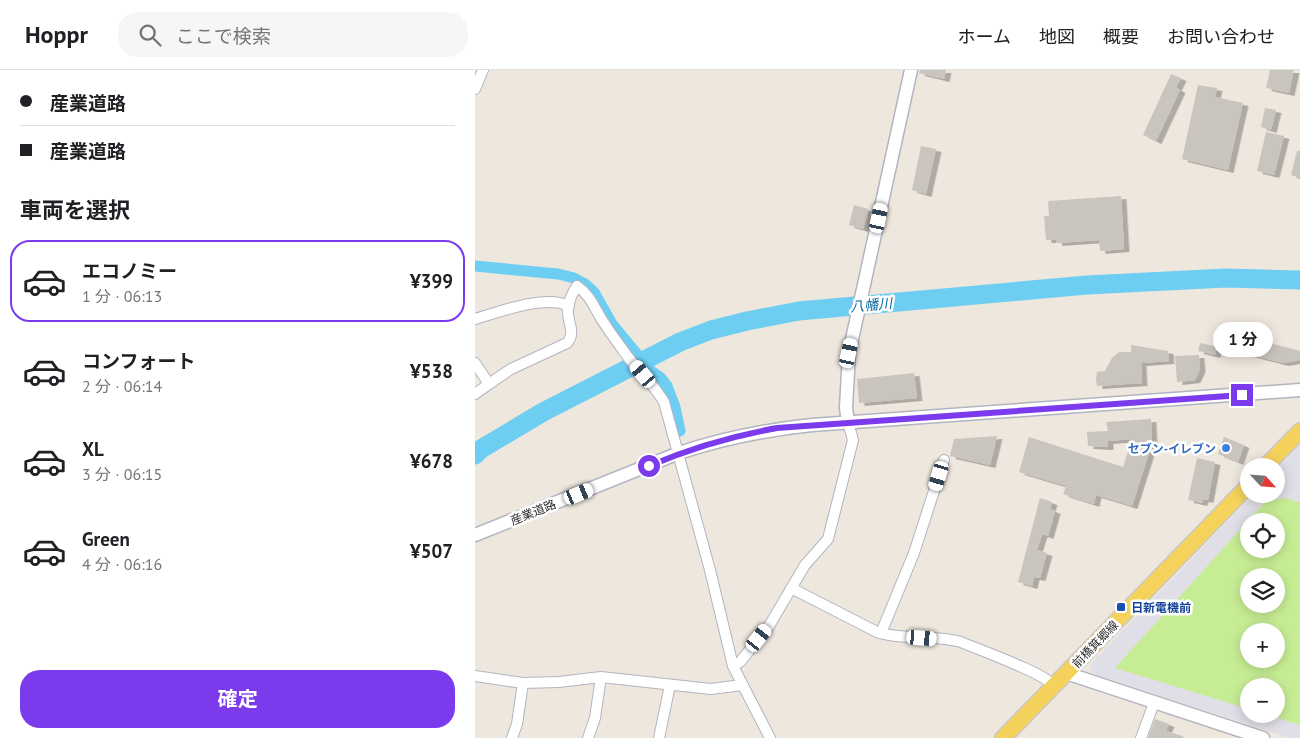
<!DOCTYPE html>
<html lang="ja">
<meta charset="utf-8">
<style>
:root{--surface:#fff;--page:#f6f6f6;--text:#202124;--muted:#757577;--line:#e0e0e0;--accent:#7c3aed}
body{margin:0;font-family:"PT Sans","Noto Sans JP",sans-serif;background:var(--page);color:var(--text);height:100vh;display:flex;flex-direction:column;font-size:19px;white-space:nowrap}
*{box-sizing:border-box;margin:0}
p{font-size:16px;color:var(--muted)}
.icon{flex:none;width:28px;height:28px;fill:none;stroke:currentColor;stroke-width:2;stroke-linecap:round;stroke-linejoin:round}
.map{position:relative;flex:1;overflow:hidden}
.sheet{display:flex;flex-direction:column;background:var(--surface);width:475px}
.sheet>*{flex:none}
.top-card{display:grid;align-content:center;height:110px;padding:0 20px;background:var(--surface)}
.needle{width:32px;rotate:116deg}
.buttons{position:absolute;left:765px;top:388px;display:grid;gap:10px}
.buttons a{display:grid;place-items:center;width:45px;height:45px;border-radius:50%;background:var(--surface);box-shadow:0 2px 12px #0003;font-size:25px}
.end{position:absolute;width:22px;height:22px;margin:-11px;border:6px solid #7c3aed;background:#fff;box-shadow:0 0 0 2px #fff}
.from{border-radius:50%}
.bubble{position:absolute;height:35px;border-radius:18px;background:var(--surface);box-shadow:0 2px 12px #0003;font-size:16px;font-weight:700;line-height:35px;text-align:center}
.car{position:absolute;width:15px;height:30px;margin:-15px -8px;border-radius:6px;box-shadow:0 0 4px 1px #0007;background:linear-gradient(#fff 24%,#345 0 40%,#fff 0 76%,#345 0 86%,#fff 0)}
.top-card b{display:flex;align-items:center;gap:18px;height:48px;font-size:19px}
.top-card b+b{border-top:1px solid var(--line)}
.top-card i{width:12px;height:12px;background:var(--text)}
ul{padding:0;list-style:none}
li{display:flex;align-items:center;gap:15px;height:82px;margin:0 10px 8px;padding:0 10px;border:2px solid transparent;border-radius:20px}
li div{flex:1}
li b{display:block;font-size:19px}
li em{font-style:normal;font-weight:700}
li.selected{border-color:var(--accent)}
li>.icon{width:45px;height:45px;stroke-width:1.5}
h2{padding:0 20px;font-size:22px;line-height:60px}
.button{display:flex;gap:10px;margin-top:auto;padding:10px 20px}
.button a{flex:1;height:58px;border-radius:20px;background:var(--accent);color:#fff;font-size:20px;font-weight:700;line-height:58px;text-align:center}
header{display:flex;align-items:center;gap:30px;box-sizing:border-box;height:70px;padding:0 25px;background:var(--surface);border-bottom:1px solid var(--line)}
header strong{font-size:24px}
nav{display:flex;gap:28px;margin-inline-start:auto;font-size:18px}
.search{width:350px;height:45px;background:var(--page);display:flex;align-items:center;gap:12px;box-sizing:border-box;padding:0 18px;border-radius:20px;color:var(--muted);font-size:19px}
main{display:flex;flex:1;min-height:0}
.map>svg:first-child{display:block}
.industrial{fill:#e0dee6;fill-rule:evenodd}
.pitch{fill:#c7ed94;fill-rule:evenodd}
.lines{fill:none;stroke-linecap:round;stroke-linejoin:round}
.canal{stroke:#6ecef2;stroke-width:11}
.river{stroke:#6ecef2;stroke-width:19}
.building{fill:#c9c4bd;filter:url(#shadow)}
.minor-casing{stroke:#b2b4c0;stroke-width:12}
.tertiary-casing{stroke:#b2b4c0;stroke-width:15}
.primary-casing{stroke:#c8c8c8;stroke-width:18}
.minor{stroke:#fff;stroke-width:10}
.tertiary{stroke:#fff;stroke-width:12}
.primary{stroke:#f4d25c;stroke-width:15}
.route{stroke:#7c3aed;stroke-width:6}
.shop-dot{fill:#3f7fe0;stroke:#fff;stroke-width:2}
.transit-dot{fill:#1a4fb4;stroke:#fff;stroke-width:2}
.labels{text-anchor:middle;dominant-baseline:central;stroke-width:5;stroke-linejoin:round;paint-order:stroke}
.shop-label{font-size:12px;font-weight:bold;fill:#366cbe;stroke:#fff;text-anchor:end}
.street-label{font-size:12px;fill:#2c2c2c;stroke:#fff}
.transit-label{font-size:12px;font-weight:bold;fill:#164399;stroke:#fff;text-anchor:start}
.water-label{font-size:14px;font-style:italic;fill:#0a6ca1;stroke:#fff}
</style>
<header>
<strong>Hoppr</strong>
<div class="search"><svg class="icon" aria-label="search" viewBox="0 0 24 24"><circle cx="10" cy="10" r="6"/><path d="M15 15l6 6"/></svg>ここで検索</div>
<nav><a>ホーム</a><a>地図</a><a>概要</a><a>お問い合わせ</a></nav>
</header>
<main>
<section class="sheet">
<div class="top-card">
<b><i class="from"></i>産業道路</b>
<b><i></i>産業道路</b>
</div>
<h2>車両を選択</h2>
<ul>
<li class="selected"><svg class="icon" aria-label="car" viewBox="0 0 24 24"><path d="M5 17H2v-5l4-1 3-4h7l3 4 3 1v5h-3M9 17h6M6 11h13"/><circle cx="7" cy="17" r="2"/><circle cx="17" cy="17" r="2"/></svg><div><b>エコノミー</b><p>1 分 · 06:13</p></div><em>¥399</em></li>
<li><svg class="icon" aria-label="car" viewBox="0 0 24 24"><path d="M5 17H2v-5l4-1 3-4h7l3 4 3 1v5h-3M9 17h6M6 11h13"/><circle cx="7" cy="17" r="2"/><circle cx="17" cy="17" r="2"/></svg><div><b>コンフォート</b><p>2 分 · 06:14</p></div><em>¥538</em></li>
<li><svg class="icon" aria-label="car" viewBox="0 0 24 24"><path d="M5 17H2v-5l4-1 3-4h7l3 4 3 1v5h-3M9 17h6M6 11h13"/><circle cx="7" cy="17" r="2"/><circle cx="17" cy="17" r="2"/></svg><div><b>XL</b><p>3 分 · 06:15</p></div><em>¥678</em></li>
<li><svg class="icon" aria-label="car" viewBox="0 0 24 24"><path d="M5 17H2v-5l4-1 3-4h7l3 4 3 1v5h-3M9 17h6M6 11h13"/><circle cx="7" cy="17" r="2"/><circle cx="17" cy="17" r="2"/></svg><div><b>Green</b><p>4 分 · 06:16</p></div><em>¥507</em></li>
</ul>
<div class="button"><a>確定</a></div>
</section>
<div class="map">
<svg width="825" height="668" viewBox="0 0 825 668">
<defs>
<filter id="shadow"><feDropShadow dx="5.5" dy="3" stdDeviation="0" flood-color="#0004"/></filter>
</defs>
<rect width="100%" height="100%" fill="#eee7de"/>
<path class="industrial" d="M 825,374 L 825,668 L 815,668 L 618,604 L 615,595 L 779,424 L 801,424 L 801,400 ZM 774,451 L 801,451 L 801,479 L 774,479 ZM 774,506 L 801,506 L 801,534 L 774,534 ZM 774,561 L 801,561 L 801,589 L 774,589 ZM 774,616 L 801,616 L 801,644 L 774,644 Z"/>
<path class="pitch" d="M 811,428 L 825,433 L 825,655 L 789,644 L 801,644 L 801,616 L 774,616 L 774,639 L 640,598 L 791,431 ZM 774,451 L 801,451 L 801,479 L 774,479 ZM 774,506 L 801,506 L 801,534 L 774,534 ZM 774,561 L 801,561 L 801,589 L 774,589 Z"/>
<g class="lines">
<path class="canal" d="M 0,196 L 83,204 L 99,208 L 110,214 L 119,222 L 137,254 L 176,301 L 185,307 L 192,316 L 200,337 L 205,361"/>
<path class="river" d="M 0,385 L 6,379 L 68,342 L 205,272 L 236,260 L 272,251 L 324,241 L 612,215 L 751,208 L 825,210"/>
</g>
<path class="building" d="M 445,0 L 471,0 L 469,9 L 444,3 Z
M 795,0 L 819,0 L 814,23 L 791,18 Z
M 696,4 L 706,8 L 701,18 L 705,20 L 681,71 L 668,65 Z
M 723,15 L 742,18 L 740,27 L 768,33 L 753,100 L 707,89 Z
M 790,38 L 801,40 L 796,60 L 786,57 Z
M 791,62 L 809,66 L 799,105 L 782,101 Z
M 446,76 L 461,79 L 451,124 L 437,120 Z
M 822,81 L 825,81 L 825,108 L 816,105 Z
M 646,126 L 649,179 L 625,181 L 624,170 L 582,173 L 581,170 L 571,170 L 569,146 L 574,146 L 573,131 Z
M 379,135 L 393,139 L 388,159 L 374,155 Z
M 784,270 L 825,281 L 825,290 L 808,293 L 773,284 L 776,272 L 783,274 Z
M 725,273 L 742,277 L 740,285 L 723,281 Z
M 656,275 L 693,281 L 694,291 L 666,293 L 667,313 L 622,316 L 621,309 L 622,302 L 630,301 L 637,288 L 644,282 L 656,282 Z
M 724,285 L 725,299 L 720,310 L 702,312 L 700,286 Z
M 439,303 L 442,328 L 384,333 L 382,309 Z
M 676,349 L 677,373 L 657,436 L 621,425 L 619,434 L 588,424 L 591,416 L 544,402 L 554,367 L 648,397 L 657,369 L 633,371 L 633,377 L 613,376 L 612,362 L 633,361 L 631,352 Z
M 522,366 L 515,395 L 475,386 L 479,369 Z
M 749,367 L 769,375 L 763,392 L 743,384 Z
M 722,388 L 740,392 L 733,430 L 728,429 L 727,433 L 713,430 Z
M 565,428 L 577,432 L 575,439 L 580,441 L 573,466 L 567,464 L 562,480 L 572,483 L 565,508 L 559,507 L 557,516 L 543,512 Z
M 680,649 L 694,654 L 691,661 L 708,666 L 708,668 L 673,668 Z"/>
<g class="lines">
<defs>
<path id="minor" d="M 0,19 L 8,0
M 0,249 C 24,242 70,224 94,236
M 0,293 L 14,314 L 36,299 L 92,273 C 102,262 91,251 93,238 C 94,231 98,222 102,216 C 115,225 119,237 127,250 C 134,261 142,272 150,283 C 162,300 178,313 189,332 L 235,500 L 258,596 L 295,668
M 0,324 L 14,314
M 316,518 L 402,562 C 429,571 459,564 486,572 C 504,580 570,603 579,616
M 406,563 L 439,483 L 469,390
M 258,596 L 265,592 L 294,556 L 330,495 L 353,469 L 378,370 L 373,352
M 0,606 L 48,613 L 84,612 L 126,607 L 236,619 L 267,615
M 37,668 L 42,654 L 48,613
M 113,668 L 120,648 L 126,607
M 184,668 L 195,615
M 666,668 L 679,633"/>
<path id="tertiary" d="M 373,352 L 371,338 L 374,283 L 436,0
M 0,465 L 204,383 C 249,368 289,360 337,355 L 825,320
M 591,603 L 788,668"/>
<path id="primary" d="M 791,396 L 825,361
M 528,668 L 774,415"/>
</defs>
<use href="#minor" class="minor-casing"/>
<use href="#tertiary" class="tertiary-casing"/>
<use href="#primary" class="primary-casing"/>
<use href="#minor" class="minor"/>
<use href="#tertiary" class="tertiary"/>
<use href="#primary" class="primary"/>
</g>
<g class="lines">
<path class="route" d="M 174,396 C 216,378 257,366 302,358 L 767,325"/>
</g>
<circle class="shop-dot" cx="751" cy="378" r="5"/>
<rect class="transit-dot" x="641" y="532" width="10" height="10" rx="2.5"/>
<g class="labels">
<g class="shop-label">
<text x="741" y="378">セブン-イレブン</text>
</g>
<g class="street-label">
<text transform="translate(58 442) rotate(-22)">産業道路</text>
<text transform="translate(620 574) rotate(-46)">前橋箕郷線</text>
</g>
<g class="transit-label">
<text x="656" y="537">日新電機前</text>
</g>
<g class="water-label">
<text transform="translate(396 235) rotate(-5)">八幡川</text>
</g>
</g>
</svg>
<div class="buttons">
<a><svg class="needle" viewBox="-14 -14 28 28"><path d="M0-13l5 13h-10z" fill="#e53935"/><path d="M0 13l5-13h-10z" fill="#757577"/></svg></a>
<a><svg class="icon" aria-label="locate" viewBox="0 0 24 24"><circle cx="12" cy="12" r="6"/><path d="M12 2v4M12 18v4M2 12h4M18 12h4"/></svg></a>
<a><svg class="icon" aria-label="layers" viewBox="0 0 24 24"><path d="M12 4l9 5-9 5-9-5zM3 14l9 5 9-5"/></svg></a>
<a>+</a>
<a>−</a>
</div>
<i class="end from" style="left:174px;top:396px"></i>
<i class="end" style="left:767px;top:325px"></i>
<div class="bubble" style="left:738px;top:252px;width:60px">1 分</div>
<i class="car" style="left:404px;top:148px;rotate:12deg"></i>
<i class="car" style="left:374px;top:283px;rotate:12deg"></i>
<i class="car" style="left:168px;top:304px;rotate:320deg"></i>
<i class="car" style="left:464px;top:406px;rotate:197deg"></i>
<i class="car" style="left:104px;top:424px;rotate:68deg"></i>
<i class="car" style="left:284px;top:568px;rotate:39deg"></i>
<i class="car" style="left:447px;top:568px;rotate:94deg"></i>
</div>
</main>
